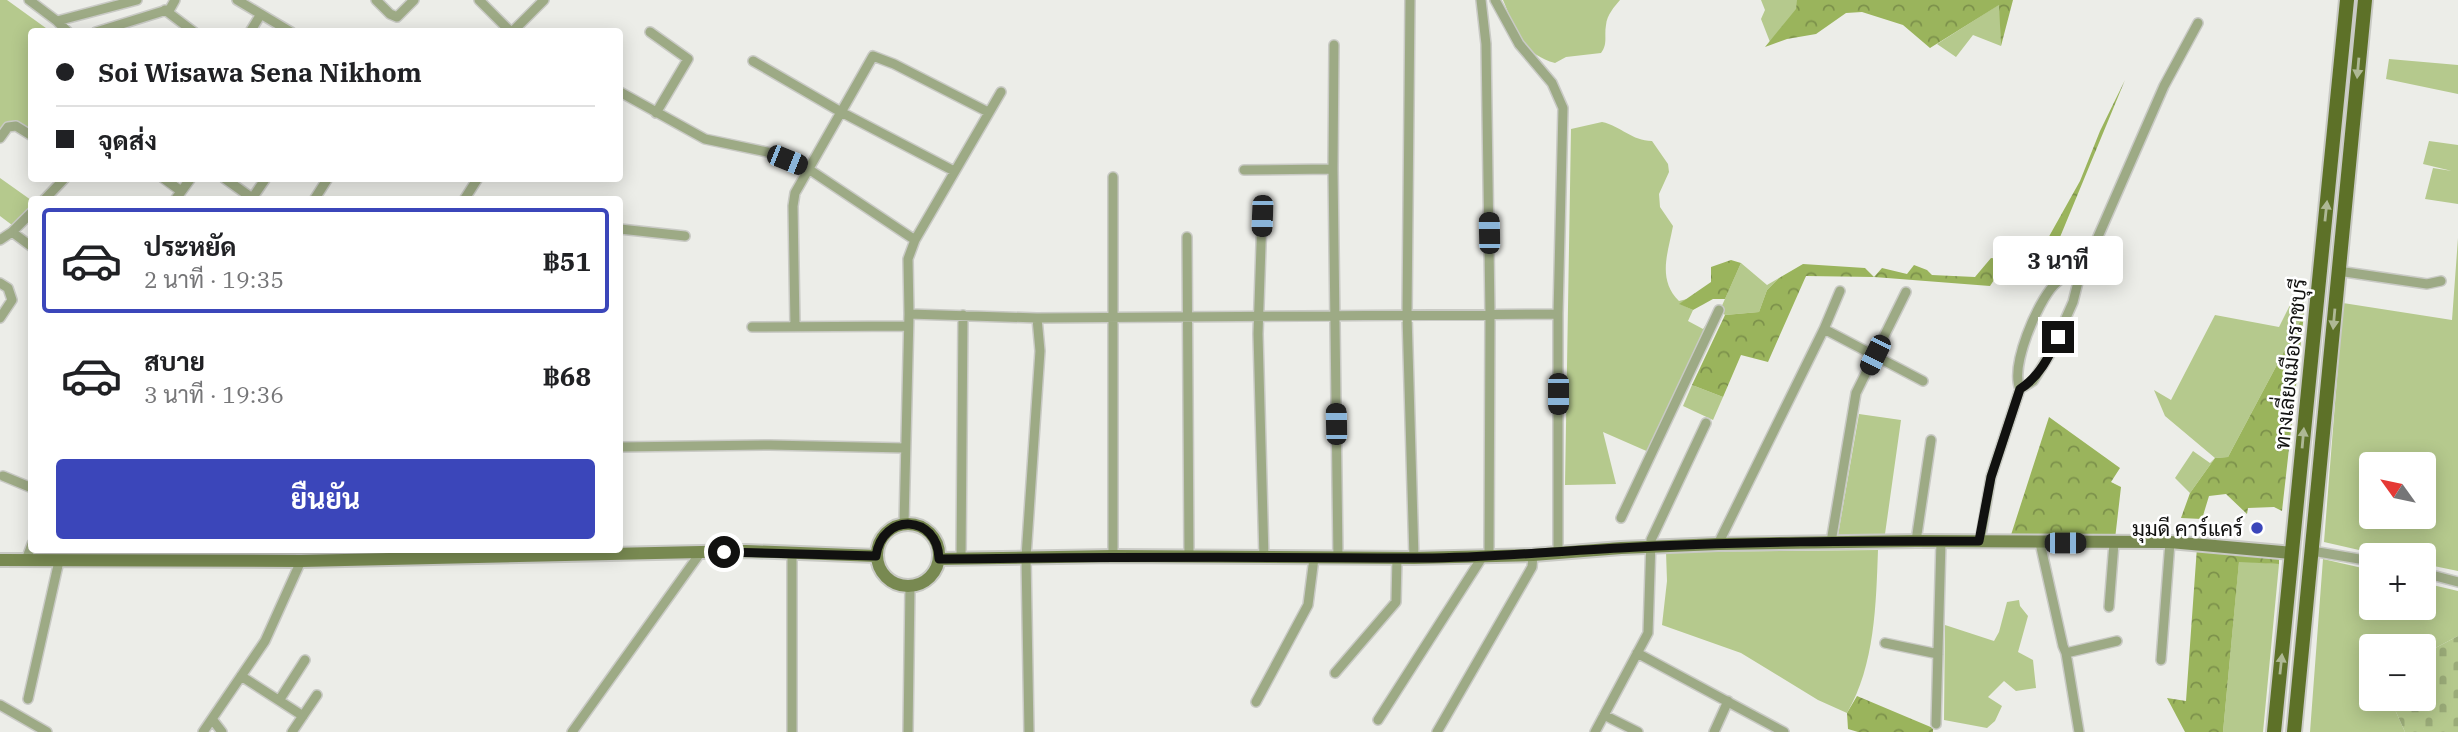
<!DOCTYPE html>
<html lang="th">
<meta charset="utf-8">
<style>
:root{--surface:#fff;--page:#f6f6f6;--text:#202124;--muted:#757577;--line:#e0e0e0;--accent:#3b46ba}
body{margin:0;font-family:"IBM Plex Serif",Sarabun,serif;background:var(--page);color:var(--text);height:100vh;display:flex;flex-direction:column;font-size:26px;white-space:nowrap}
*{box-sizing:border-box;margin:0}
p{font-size:23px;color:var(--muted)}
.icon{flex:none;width:38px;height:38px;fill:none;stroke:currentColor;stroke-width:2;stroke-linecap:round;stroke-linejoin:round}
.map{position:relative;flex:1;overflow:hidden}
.drawer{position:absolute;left:28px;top:196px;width:595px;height:357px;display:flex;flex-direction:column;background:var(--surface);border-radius:7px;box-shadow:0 4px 18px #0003}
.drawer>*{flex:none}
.hud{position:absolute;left:28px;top:28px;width:595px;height:154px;border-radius:7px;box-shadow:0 4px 18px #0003;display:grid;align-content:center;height:154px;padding:0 28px;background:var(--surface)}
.needle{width:46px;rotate:303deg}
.controls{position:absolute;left:2359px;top:452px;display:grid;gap:14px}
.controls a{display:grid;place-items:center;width:77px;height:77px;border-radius:7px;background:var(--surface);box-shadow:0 4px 18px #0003;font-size:35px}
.end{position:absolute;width:32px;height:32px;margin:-16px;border:9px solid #111110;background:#fff;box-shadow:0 0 0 4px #fff}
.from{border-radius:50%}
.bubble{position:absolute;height:49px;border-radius:7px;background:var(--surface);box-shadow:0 4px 18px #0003;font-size:23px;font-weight:700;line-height:49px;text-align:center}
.car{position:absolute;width:21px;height:42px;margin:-21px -10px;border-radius:9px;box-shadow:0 0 5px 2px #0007;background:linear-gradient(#222 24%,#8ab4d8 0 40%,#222 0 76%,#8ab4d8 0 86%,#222 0)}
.hud b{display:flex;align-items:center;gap:24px;height:66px;font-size:26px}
.hud b+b{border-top:2px solid var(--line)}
.hud i{width:18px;height:18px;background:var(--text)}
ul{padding:12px 0 0;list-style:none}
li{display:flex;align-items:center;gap:21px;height:105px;margin:0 14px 10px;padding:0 14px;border:4px solid transparent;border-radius:7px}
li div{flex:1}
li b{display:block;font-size:26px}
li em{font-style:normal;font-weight:700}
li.selected{border-color:var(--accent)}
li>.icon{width:63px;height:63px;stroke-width:1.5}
.action{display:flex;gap:14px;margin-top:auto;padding:14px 28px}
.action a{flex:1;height:80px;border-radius:7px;background:var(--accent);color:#fff;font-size:28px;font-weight:700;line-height:80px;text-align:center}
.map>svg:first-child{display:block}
.grass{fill:#b5c98d;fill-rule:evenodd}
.forest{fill:url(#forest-crowns)}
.cemetery{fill:url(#cemetery-stones)}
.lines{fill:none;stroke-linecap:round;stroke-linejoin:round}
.street-casing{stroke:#c9cac5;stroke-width:12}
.secondary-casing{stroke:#c9cac5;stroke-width:16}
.primary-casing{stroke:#c9cac5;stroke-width:18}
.street{stroke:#9daa85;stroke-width:9}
.secondary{stroke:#788951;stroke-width:12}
.primary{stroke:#5d7128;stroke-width:14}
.oneway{fill:#aeb894}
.route{stroke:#111110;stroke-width:9}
.poi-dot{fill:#3b46ba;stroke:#fff;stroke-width:2.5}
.labels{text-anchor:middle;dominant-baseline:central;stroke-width:5;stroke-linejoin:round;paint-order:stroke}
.street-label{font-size:21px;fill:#111110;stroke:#fff}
.poi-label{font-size:21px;fill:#111110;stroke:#fff;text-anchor:end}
</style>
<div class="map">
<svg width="2458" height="732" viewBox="0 0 2458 732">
<defs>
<pattern id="forest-crowns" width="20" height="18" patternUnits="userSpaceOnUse" patternTransform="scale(1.75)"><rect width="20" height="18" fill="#9ab45c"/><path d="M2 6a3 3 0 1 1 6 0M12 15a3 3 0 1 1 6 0" fill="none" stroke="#7c914b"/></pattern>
<pattern id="cemetery-stones" width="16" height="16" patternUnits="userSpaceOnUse" patternTransform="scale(1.75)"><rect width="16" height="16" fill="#b5c98d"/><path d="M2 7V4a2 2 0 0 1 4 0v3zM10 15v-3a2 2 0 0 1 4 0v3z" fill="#9bac79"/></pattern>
</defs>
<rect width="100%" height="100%" fill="#ecede8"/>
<path class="grass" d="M 0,0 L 7,0 L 50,31 L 32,32 L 31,142 L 11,128 L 0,144 Z
M 1503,0 L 1620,0 C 1614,7 1607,15 1606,25 C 1604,36 1608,44 1601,53 L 1566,57 L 1555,63 C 1522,54 1515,28 1503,0 Z
M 1761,0 L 1797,0 L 1797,9 L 1770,42 L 1761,19 L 1765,10 Z
M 2000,4 L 2001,46 L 1973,35 L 1956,57 L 1937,44 Z
M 2389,59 L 2458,65 L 2458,94 L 2386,79 Z
M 1602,122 C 1621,126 1632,141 1652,141 L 1668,164 L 1669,172 L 1659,194 L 1660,207 L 1673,226 C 1668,253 1657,279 1679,301 L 1687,299 L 1680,304 L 1693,310 L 1688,321 L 1703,329 L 1716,310 L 1720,310 L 1741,263 L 1767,285 L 1779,278 L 1767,290 L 1759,312 L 1725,315 L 1720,311 L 1651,453 L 1603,432 L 1616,484 L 1565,485 L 1571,129 Z
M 2429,141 L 2458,145 L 2458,204 L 2425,199 L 2433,168 L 2452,171 L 2423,164 Z
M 0,178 L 31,200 L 31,206 L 12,225 L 0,216 Z
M 2458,238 L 2458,571 L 2424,564 L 2424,555 L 2381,555 L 2324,542 L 2343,303 L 2452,320 ZM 2371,464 L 2424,464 L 2424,516 L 2371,516 Z
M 2304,294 L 2304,314 L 2228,457 L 2215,458 L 2190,493 L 2175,478 L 2193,451 L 2210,463 L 2215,458 L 2165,416 L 2154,390 L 2171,400 L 2215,315 L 2279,327 L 2293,299 Z
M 1692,385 L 1723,397 L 1713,420 L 1683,406 Z
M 1859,414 L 1901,420 L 1885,534 L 1838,535 Z
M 1878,550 C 1876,604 1875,665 1847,713 L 1818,700 L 1741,653 L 1662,625 L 1667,581 L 1666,552 Z
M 2323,559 L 2371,570 L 2371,607 L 2424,607 L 2424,583 L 2458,591 L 2458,636 L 2424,654 L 2424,646 L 2371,646 L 2371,698 L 2394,698 L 2396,712 L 2405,732 L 2310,732 Z
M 2239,561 L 2279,564 L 2263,732 L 2223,732 Z
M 2019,600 L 2020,606 L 2028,616 L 2018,652 L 2033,660 L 2036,688 L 2016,691 L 2004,681 L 1988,697 L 2002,706 L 1995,721 L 1987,728 L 1944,720 L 1945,625 L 1994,641 L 1999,632 L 2007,602 Z"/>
<path class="forest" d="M 1797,0 L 2013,0 L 2001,46 L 1999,5 L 1930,48 L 1903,25 L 1862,12 L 1846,13 L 1816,34 L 1787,39 L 1765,47 L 1796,9 Z
M 2125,80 L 2053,254 L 2042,249 L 2080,181 L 2100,131 Z
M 2020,240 L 2032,244 L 2014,285 L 1996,277 L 1990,286 L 1874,277 L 1806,276 L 1768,362 L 1741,355 L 1723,397 L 1692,385 L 1725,315 L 1759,312 L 1767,290 L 1779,278 L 1803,264 L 1865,268 L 1874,277 L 1882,268 L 1907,274 L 1914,265 L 1927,270 L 1932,275 L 1975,277 L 1991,258 L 2009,260 Z
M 1731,260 L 1741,263 L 1725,299 L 1713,299 L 1693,310 L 1679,304 L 1711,282 L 1711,267 Z
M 2304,314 L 2282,511 L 2274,507 L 2248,508 L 2247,514 L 2226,494 L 2209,496 L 2202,519 L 2181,518 L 2190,493 L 2215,458 L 2228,457 Z
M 2049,417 L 2120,468 L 2111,482 L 2121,487 L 2115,539 L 2010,538 Z
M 2197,547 L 2273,556 L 2279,559 L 2279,564 L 2239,562 L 2223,732 L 2185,732 L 2167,698 L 2186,701 Z
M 1857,696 L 1933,728 L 1933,732 L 1858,732 L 1848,729 L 1847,713 Z"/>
<path class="cemetery" d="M 2458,636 L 2458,732 L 2405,732 L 2396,712 L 2394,698 L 2424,698 L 2424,654 Z"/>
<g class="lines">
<defs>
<path id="street" d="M 29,0 L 57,21 L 68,32
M 237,0 L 291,32
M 376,0 L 390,14 L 397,17 L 414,0
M 479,0 L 511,32
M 1410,0 L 1407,315 L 1414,558
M 1481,0 L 1486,44 L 1490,314 L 1489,556
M 1495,0 L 1519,44 L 1552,83 L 1563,108 L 1558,314 L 1558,552
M 165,10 L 194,32
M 57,21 L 137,0
M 96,32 L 170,9 L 175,0
M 250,32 L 261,14
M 512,32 L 544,0
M 650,32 L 688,59 L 656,113
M 1334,45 L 1333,169 L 1338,558
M 753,61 L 841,112 L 954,171
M 620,92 L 705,139 L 767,152 L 807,168 L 915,240
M 0,138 L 8,127 L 16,126 L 32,136
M 1244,170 L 1333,169
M 163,178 L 181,191
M 224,178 L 252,198
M 44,200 L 65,178
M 175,200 L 191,178
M 251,200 L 266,178
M 314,200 L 328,178
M 464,200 L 478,178
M 1262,216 L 1258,334 L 1264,558
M 620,229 L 685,236
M 12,232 L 32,247
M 1187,237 L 1189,557
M 0,240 L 12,232 L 32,212
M 2338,271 L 2427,284 L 2441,281
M 0,283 L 8,288 L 12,300 L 0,318
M 909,314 L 1037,318 L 1558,314
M 795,325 L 793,206 L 795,193 L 873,56 L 894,64 L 988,112
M 752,327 L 908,326
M 1824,329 L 1840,291
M 2020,389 L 2033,381 L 2050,354 L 2073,302 L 2082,266 L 2097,239 L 2164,86 L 2198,23
M 620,447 L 770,445 L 905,448
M 3,476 L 32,488
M 1621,518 L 1719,310
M 904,524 L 909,314 L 908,259 L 915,240 L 1001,92
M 1916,541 L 1931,440
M 1980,541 L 1991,477 L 2020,389 C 2010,366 2037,303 2054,285 C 2061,277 2073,272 2082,266
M 1831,542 L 1856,393 L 1906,292
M 2040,543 L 2063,646 L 2066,653 L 2079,732
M 1718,544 L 1824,329 L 1923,381
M 2312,551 L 2371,561
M 792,553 L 792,732
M 1113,556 L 1113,177
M 961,559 L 963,315
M 26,560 L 32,544
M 2424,573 L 2458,582
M 2109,607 L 2114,543
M 1885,643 L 1938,654
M 1637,653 L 1784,732
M 2066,653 L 2117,641
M 2161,660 L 2170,542
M 1335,673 L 1396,602 L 1397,557
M 241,676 L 303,716
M 28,699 L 59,561
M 280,699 L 305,660
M 1256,702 L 1308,605 L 1314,558
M 0,705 L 47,732
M 1604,715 L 1638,732
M 212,719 L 222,732
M 1378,720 L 1483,556
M 1936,724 L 1941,541
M 203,732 L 265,641 L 301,561
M 292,732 L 317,695
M 572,732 L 701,552
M 908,732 L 910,587
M 1029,732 L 1026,557 L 1040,351 L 1037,318
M 1437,732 L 1532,567 L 1533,555
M 1595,732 L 1648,633 L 1651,540 L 1706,423
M 1714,732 L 1728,701"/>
<path id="secondary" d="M877 555a31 31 0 1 1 62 0a31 31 0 1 1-62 0Z
M 939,559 L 1113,556 L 1414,558 L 1533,555 L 1621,548 L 1718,544 L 1916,541 L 2170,542 L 2292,553
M 0,560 L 301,561 L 746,551 L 876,556"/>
<path id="primary" d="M 2274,732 L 2347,0
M 2294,732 L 2365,0"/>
</defs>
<use href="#street" class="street-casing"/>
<use href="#secondary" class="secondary-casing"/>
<use href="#primary" class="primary-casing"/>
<use href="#street" class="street"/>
<use href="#secondary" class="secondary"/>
<use href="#primary" class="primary"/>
</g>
<defs><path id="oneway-solid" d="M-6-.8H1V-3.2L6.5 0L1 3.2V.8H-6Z" transform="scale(1.75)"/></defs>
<g class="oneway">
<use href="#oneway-solid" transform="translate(2358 68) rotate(95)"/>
<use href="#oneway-solid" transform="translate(2326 211) rotate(-84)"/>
<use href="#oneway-solid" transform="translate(2334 319) rotate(95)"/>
<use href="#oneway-solid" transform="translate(2303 438) rotate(-85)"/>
<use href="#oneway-solid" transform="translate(2281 664) rotate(-84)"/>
</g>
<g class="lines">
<path class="route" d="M 724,552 L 876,556 C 882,512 938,514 939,559 C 1097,557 1256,557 1414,558 C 1483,559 1551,551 1620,548 C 1740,541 1860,541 1979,541 L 1991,477 L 2020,389 C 2039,377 2049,357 2058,337"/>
</g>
<circle class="poi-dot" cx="2257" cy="528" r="7"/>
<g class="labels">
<g class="street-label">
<text transform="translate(2290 364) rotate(-84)">ทางเลี่ยงเมืองราชบุรี</text>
</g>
<g class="poi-label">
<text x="2243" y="528">มุมดี คาร์แคร์</text>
</g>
</g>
</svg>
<div class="controls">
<a><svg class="needle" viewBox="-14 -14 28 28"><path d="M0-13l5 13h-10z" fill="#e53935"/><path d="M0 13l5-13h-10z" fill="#757577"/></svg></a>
<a>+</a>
<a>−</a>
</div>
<i class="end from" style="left:724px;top:552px"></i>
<i class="end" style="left:2058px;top:337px"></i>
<div class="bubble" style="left:1993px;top:236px;width:130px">3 นาที</div>
<i class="car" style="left:787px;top:160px;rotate:112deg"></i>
<i class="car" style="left:1262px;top:216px;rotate:182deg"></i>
<i class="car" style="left:1489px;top:233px;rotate:359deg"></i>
<i class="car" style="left:1875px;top:355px;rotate:206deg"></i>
<i class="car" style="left:1558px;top:394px;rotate:180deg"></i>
<i class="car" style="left:1336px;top:424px;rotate:359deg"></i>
<i class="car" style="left:2065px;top:543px;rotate:90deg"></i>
<div class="hud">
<b><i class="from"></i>Soi Wisawa Sena Nikhom</b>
<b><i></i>จุดส่ง</b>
</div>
<section class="drawer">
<ul>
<li class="selected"><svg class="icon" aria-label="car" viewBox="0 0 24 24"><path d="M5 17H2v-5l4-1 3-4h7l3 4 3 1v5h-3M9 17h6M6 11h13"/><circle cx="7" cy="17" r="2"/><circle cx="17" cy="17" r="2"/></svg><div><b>ประหยัด</b><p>2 นาที · 19:35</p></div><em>฿51</em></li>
<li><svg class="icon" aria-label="car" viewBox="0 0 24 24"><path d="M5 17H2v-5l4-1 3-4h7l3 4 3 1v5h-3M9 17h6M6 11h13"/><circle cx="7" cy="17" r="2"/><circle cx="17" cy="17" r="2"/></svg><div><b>สบาย</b><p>3 นาที · 19:36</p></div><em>฿68</em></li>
</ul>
<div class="action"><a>ยืนยัน</a></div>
</section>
</div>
